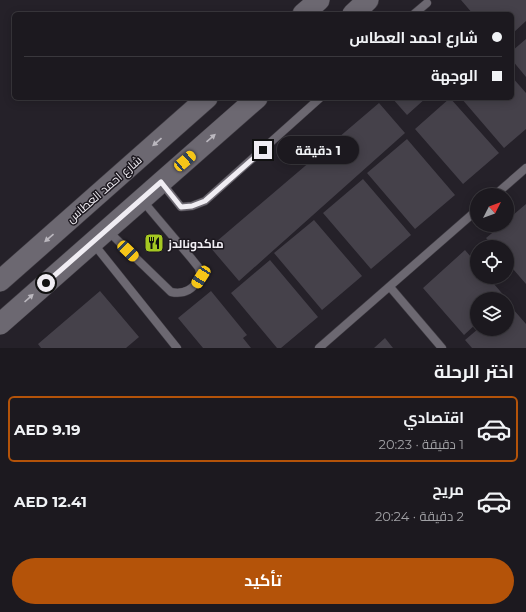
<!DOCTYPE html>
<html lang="ar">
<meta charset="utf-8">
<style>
:root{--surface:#1c191f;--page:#252228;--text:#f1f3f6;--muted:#a0a0a4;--line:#3a383d;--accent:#b45309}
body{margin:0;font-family:Montserrat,Cairo,sans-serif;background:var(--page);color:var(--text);direction:rtl;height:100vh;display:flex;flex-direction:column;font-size:15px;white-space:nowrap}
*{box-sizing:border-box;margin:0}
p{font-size:13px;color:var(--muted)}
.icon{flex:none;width:22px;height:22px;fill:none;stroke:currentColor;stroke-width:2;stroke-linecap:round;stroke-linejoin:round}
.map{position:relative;height:348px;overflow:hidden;direction:ltr}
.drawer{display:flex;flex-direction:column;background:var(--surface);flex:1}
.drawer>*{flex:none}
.top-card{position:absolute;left:12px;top:12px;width:502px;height:88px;border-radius:6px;box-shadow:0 2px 10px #0003,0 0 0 1px var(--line);direction:rtl;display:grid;align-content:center;height:88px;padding:0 12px;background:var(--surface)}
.needle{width:26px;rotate:48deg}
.controls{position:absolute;left:470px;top:188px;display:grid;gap:8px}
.controls a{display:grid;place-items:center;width:44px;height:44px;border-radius:50%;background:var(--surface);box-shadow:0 2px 10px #0003,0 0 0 1px var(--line);font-size:20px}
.end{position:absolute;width:18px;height:18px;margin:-9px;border:5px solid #f0edf3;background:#111;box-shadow:0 0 0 2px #111}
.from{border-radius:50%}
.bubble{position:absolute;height:28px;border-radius:14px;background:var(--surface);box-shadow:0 2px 10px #0003,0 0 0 1px var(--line);font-size:13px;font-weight:700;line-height:28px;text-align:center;direction:rtl}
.car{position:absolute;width:12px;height:24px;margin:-12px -6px;border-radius:5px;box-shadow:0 0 3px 1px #0007;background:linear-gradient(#f5c518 24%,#345 0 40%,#f5c518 0 76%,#345 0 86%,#f5c518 0)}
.top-card b{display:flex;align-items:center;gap:14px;height:38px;font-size:15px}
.top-card b+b{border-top:1px solid var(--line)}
.top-card i{width:10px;height:10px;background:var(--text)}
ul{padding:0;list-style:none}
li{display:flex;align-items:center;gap:12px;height:66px;margin:0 8px 6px;padding:0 4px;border:2px solid transparent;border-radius:6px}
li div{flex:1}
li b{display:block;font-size:15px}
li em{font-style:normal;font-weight:700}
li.active{border-color:var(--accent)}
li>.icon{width:36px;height:36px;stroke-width:1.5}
h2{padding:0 12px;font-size:18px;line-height:48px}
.button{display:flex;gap:8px;margin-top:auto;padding:8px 12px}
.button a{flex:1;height:46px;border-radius:24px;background:var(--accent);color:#fff;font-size:16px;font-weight:700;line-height:46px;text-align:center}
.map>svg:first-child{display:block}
.building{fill:#45414a}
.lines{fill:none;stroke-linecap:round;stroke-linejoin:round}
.service-casing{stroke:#403d44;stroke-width:9}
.tertiary-casing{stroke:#403d44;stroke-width:22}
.service{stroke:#6c6871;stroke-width:8}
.tertiary{stroke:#6c6871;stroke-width:21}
.oneway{fill:#bbb8bf}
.route{stroke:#f0edf3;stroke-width:5}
.labels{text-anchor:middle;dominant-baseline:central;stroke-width:3;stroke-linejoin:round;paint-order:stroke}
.street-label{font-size:12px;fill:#f0edf3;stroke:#1c181f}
.poi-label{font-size:12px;font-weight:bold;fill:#f0edf3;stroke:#1c181f;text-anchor:start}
</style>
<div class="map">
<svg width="526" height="348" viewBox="0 0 526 348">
<rect width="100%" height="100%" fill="#252129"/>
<path class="building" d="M 461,0 L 526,0 L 526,21 L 512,34 L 512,14 L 473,14 Z
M 526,39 L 526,77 L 512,60 L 512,51 Z
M 512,77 L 526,93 L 526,129 L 504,148 L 461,98 L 512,98 Z
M 392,98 L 426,98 L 407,115 Z
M 450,98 L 499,153 L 463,184 L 415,129 Z
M 379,103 L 405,133 L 239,281 L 210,247 Z
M 407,139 L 455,195 L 415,229 L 367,173 Z
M 363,179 L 411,235 L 371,269 L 323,213 Z
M 526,204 L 526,284 L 507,262 L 507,247 L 494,247 L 486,238 L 502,225 L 507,225 L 507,220 Z
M 314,220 L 362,276 L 322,310 L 274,253 Z
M 465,250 L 477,264 L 477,277 L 488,277 L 506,298 L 505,299 L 477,299 L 477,323 L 464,335 L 423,288 Z
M 270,260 L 318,317 L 281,348 L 277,348 L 231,293 Z
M 100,291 L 139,337 L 126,348 L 41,348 L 38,344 Z
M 211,291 L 247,335 L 243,338 L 251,348 L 203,348 L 178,318 Z
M 507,302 L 526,324 L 526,348 L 472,348 L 465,340 L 478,329 L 507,329 Z
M 385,338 L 393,348 L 374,348 Z"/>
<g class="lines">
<defs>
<path id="service" d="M 414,14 L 427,3
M 161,182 L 181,207 L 192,206 L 205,201 L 320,98
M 495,195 L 526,168
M 108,231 L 171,292 C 185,295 193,289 201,277 L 199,268 L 191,258 L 142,200
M 93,243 L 177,348
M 390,287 L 442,348
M 319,348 L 477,210"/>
<path id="tertiary" d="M 303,14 L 319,0
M 353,14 L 368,0
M 0,281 L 207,98
M 0,324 L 257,98"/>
</defs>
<use href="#service" class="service-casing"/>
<use href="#tertiary" class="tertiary-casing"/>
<use href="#service" class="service"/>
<use href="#tertiary" class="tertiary"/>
</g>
<defs><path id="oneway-solid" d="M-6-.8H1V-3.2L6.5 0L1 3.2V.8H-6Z"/></defs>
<g class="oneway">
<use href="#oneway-solid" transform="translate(211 138) rotate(-41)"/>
<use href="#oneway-solid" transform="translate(157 142) rotate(139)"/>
<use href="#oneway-solid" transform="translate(49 238) rotate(139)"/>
<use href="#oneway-solid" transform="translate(29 298) rotate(-42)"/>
</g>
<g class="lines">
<path class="route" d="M 46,283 L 161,182 L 181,207 L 192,206 L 205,201 L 263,150"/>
</g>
<defs>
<symbol id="restaurant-square" viewBox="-11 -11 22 22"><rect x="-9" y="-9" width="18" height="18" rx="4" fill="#a5c822" stroke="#1c181f"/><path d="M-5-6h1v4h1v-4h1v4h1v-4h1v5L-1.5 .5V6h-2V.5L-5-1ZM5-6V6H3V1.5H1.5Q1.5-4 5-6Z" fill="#111"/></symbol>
</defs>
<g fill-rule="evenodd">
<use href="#restaurant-square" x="143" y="232" width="22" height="22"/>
</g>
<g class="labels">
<g class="street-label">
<text transform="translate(104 189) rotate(-41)">شارع احمد العطاس</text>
</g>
<g class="poi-label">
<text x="168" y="243">ماكدونالدز</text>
</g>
</g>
</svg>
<div class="controls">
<a><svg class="needle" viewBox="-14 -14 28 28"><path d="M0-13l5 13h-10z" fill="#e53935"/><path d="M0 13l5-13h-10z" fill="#a0a0a4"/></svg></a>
<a><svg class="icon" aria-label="locate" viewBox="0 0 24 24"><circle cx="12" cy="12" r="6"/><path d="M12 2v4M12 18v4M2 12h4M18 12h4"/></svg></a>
<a><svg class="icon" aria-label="layers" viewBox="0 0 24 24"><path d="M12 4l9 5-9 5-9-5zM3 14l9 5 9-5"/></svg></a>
</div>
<i class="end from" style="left:46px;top:283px"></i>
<i class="end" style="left:263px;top:150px"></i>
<div class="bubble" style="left:277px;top:136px;width:82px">1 دقيقة</div>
<i class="car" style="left:185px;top:161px;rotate:49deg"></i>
<i class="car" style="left:128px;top:251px;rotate:134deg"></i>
<i class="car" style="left:201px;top:277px;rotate:213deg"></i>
<div class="top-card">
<b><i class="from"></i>شارع احمد العطاس</b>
<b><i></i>الوجهة</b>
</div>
</div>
<section class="drawer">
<h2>اختر الرحلة</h2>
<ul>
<li class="active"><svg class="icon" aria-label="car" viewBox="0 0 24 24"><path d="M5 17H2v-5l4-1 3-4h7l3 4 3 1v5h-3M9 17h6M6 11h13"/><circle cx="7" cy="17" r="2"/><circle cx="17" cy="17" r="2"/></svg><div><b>اقتصادي</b><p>1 دقيقة · 20:23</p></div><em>AED 9.19</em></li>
<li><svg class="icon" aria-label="car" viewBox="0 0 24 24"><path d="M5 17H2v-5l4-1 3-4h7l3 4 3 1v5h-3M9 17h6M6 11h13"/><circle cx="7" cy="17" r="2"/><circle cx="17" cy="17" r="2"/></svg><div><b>مريح</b><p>2 دقيقة · 20:24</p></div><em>AED 12.41</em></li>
</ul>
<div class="button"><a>تأكيد</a></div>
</section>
